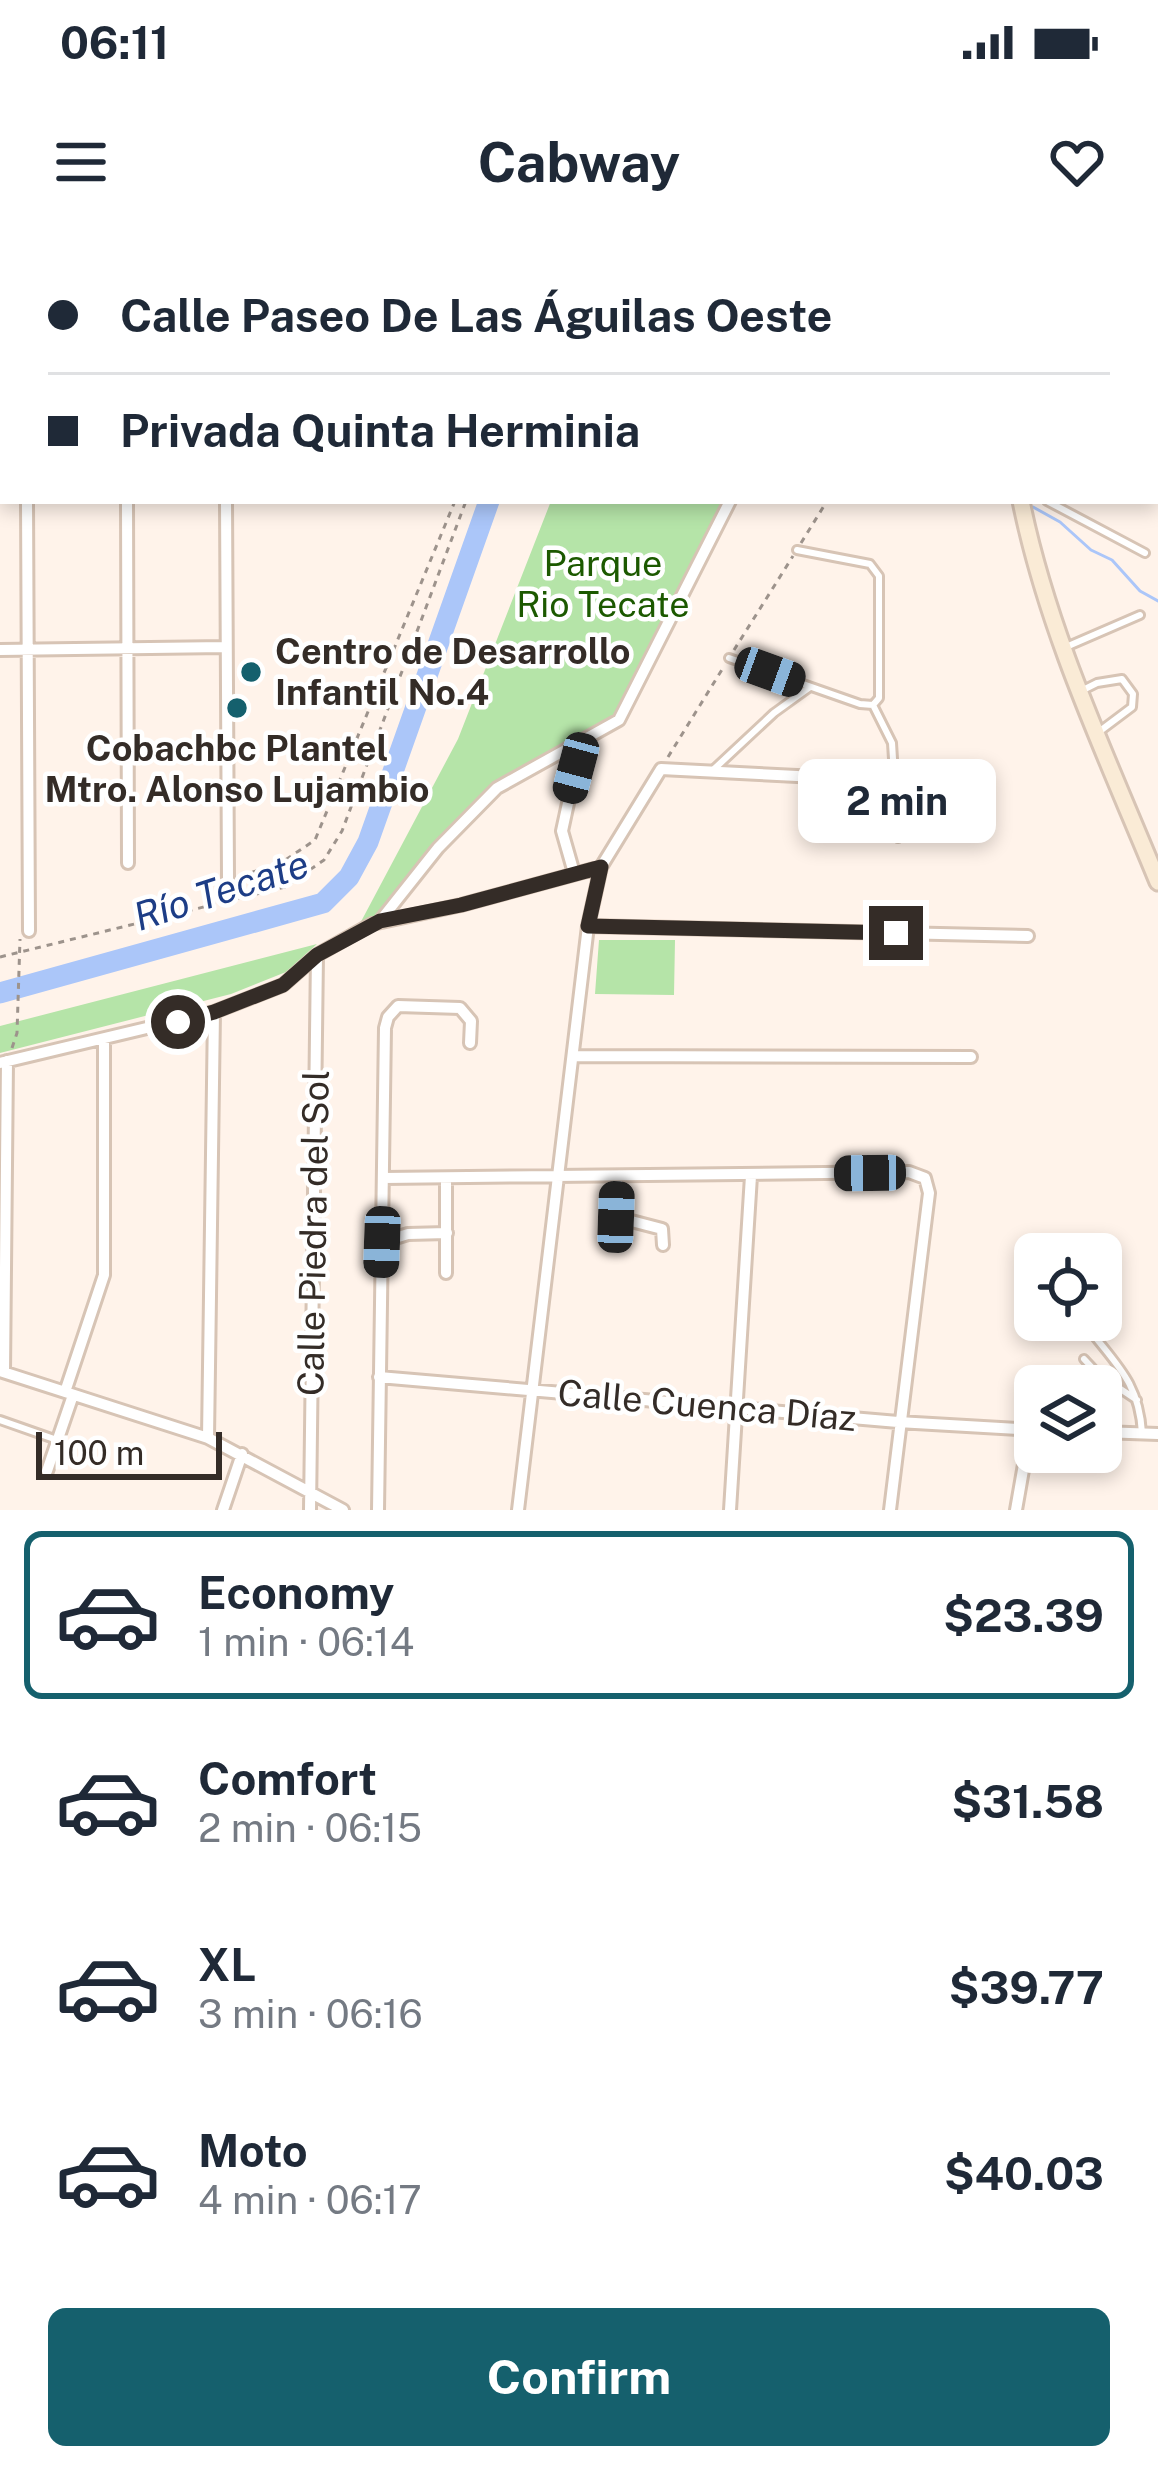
<!DOCTYPE html>
<meta charset="utf-8">
<style>
:root{--surface:#fff;--page:#f2f2f3;--text:#1f2937;--muted:#747a83;--line:#e0e1e3;--accent:#15606d}
body{margin:0;font-family:"Public Sans",sans-serif;background:var(--page);color:var(--text);height:100vh;display:flex;flex-direction:column;font-size:45px;white-space:nowrap}
*{box-sizing:border-box;margin:0}
p{font-size:39px;color:var(--muted)}
.icon{flex:none;width:66px;height:66px;fill:none;stroke:currentColor;stroke-width:2;stroke-linecap:round;stroke-linejoin:round}
.map{position:relative;height:1270px;overflow:hidden}
.sheet{display:flex;flex-direction:column;background:var(--surface);flex:1}
.sheet>*{flex:none}
.banner{position:absolute;left:0px;top:0px;width:1158px;height:264px;box-shadow:0 6px 18px #0003;display:grid;align-content:center;height:264px;padding:0 48px;background:var(--surface)}
.controls{position:absolute;left:1014px;top:993px;display:grid;gap:24px}
.controls a{display:grid;place-items:center;width:108px;height:108px;border-radius:18px;background:var(--surface);box-shadow:0 6px 18px #0003;font-size:60px}
.scale{position:absolute;left:36px;bottom:30px;width:186px;box-sizing:border-box;padding-left:12px;border:6px solid #342c27;border-top:0;font-size:33px;line-height:42px;white-space:nowrap;color:#342c27;-webkit-text-stroke:9px #fff;paint-order:stroke}
.end{position:absolute;width:54px;height:54px;margin:-27px;border:15px solid #342c27;background:#fff;box-shadow:0 0 0 6px #fff}
.from{border-radius:50%}
.bubble{position:absolute;height:84px;border-radius:18px;background:var(--surface);box-shadow:0 6px 18px #0003;font-size:39px;font-weight:700;line-height:84px;text-align:center}
.car{position:absolute;width:36px;height:72px;margin:-36px -18px;border-radius:15px;box-shadow:0 0 9px 3px #0007;background:linear-gradient(#222 24%,#8ab4d8 0 40%,#222 0 76%,#8ab4d8 0 86%,#222 0)}
.banner b{display:flex;align-items:center;gap:42px;height:114px;font-size:45px}
.banner b+b{border-top:3px solid var(--line)}
.banner i{width:30px;height:30px;background:var(--text)}
ul{padding:21px 0 0;list-style:none}
li{display:flex;align-items:center;gap:36px;height:168px;margin:0 24px 18px;padding:0 24px;border:6px solid transparent;border-radius:18px}
li div{flex:1}
li b{display:block;font-size:45px}
li em{font-style:normal;font-weight:700}
li.active{border-color:var(--accent)}
li>.icon{width:108px;height:108px;stroke-width:1.5}
.button{display:flex;gap:24px;margin-top:auto;padding:24px 48px}
.button a{flex:1;height:138px;border-radius:18px;background:var(--accent);color:#fff;font-size:48px;font-weight:700;line-height:138px;text-align:center}
.status{display:flex;justify-content:space-between;align-items:center;height:84px;padding:0 60px;background:var(--surface);direction:ltr}
.status svg{height:33px;fill:currentColor}
header{display:flex;justify-content:space-between;align-items:center;height:156px;padding:0 48px;background:var(--surface);font-size:54px;font-weight:700}
.map>svg:first-child{display:block}
.green{fill:#b5e4a8}
.lines{fill:none;stroke-linecap:round;stroke-linejoin:round}
.stream{stroke:#abc6f9;stroke-width:3}
.river{stroke:#abc6f9;stroke-width:21}
.service-casing{stroke:#d7c4b5;stroke-width:12}
.minor-casing{stroke:#d7c4b5;stroke-width:16}
.secondary-casing{stroke:#d7c4b5;stroke-width:21}
.path{stroke:#9d938c;stroke-width:3;stroke-dasharray:6 6;stroke-linecap:butt}
.service{stroke:#fff;stroke-width:6}
.minor{stroke:#fff;stroke-width:10}
.secondary{stroke:#faebd6;stroke-width:15}
.route{stroke:#342c27;stroke-width:15}
.poi-dot{fill:#15606d;stroke:#fff;stroke-width:4.5}
.labels{text-anchor:middle;dominant-baseline:central;stroke-width:9;stroke-linejoin:round;paint-order:stroke}
.park-label{font-size:36px;fill:#1c5900;stroke:#fff}
.poi-label{font-size:36px;font-weight:bold;fill:#342c27;stroke:#fff;text-anchor:start}
.street-label{font-size:36px;fill:#342c27;stroke:#fff}
.water-label{font-size:39px;font-style:italic;fill:#1d3d86;stroke:#fff}
</style>
<div class="status"><b>06:11</b><svg viewBox="0 0 49 12"><path d="M0 12V9h3v3zM5 12V6h3v6zM10 12V3h3v9zM15 12V0h3v12zM26 1h20v11H26zM47 4h2v5h-2z"/></svg></div>
<header><svg class="icon" aria-label="menu" viewBox="0 0 24 24"><path d="M4 6h16M4 12h16M4 18h16"/></svg>Cabway<svg class="icon" aria-label="heart" viewBox="0 0 24 24"><path d="M12 20l-8-8c-3-5 5-10 8-4 3-6 11-1 8 4z"/></svg></header>
<div class="map">
<svg width="1158" height="1270" viewBox="0 0 1158 1270">
<rect width="100%" height="100%" fill="#fff3ea"/>
<path class="green" d="M 551,261 L 731,261 L 613,483 L 475,567 L 394,662 L 356,691 L 458,499 Z
M 599,700 L 675,700 L 674,755 L 595,754 Z
M 317,704 L 286,732 L 231,754 L 0,813 L 0,786 Z"/>
<g class="lines">
<path class="stream" d="M 1033,267 L 1060,282 L 1091,310 L 1112,320 L 1140,351 L 1158,361"/>
<path class="river" d="M 671,3 L 673,0
M 0,753 L 323,663 L 349,637 L 368,602 L 489,261"/>
<defs>
<path id="service" d="M 1047,261 L 1145,313
M 1066,407 L 1140,375
M 729,418 L 860,464 L 873,465 L 879,458 L 879,336 L 870,324 L 797,310
M 1083,450 L 1097,443 L 1122,439 L 1133,454 L 1132,467 L 1100,491
M 873,465 L 892,503 L 898,598
M 713,530 L 774,473 L 810,447
M 1085,1084 C 1115,1124 1139,1141 1142,1193
M 1084,1119 L 1098,1134 L 1137,1160
M 0,1180 L 57,1200"/>
<path id="minor" d="M 27,0 L 27,3
M 127,0 L 127,3
M 328,0 L 328,3
M 1143,0 L 1145,3
M 227,3 L 227,0
M 918,3 L 920,0
M 1026,3 L 1028,0
M 1155,18 L 1158,23
M 0,197 L 3,197
M 27,261 L 29,691
M 127,261 L 128,623
M 226,261 L 228,638
M 0,410 L 225,407
M 574,633 L 562,591 L 581,503
M 380,681 L 438,608 L 497,548 L 619,480 L 730,261
M 588,686 L 1028,696
M 575,816 L 971,817
M 0,823 L 214,772 L 283,745 L 317,715 L 372,684 L 461,665 L 601,627
M 384,938 L 909,932 L 925,938 L 929,953 L 890,1270
M 446,938 L 446,1033
M 617,938 L 616,977 L 662,989 L 663,1005
M 382,1002 L 408,994 L 447,993
M 0,1131 L 208,1198 L 343,1270
M 4,1132 L 7,821
M 379,1137 L 898,1182 L 1035,1190
M 65,1152 L 104,1035 L 104,801
M 1101,1192 L 1158,1194
M 208,1198 L 214,772
M 47,1231 L 73,1155
M 223,1270 L 242,1214
M 310,1270 L 317,715
M 378,1270 L 385,788 L 388,777 L 398,766 L 460,768 L 471,781 L 470,803
M 518,1270 L 588,686 L 601,627 L 661,529 L 817,537
M 730,1270 L 751,936
M 1016,1270 L 1030,1190"/>
<path id="secondary" d="M 979,0 L 980,3
M 1021,261 C 1048,394 1107,517 1158,642"/>
</defs>
<use href="#service" class="service-casing"/>
<use href="#minor" class="minor-casing"/>
<use href="#secondary" class="secondary-casing"/>
<path class="path" d="M 633,3 L 636,0
M 801,303 L 827,261
M 734,410 L 793,316
M 668,517 L 723,428
M 241,635 L 278,625 L 315,600 L 455,261
M 0,717 L 285,647 L 324,620 L 342,591 L 466,261
M 12,808 L 17,793 L 20,699"/>
<use href="#service" class="service"/>
<use href="#minor" class="minor"/>
<use href="#secondary" class="secondary"/>
</g>
<g class="lines">
<path class="route" d="M 178,782 L 214,772 L 283,745 L 317,715 L 380,681 L 461,665 L 601,627 L 588,686 L 896,693"/>
</g>
<g class="poi-dot">
<circle cx="251" cy="432" r="12"/>
<circle cx="237" cy="468" r="12"/>
</g>
<g class="labels">
<g class="park-label">
<text x="603" y="323">Parque<tspan x="603" dy="41">Rio Tecate</tspan></text>
</g>
<g class="poi-label">
<text x="275" y="411">Centro de Desarrollo<tspan x="275" dy="41">Infantil No.4</tspan></text>
<text x="237" y="508" text-anchor="middle">Cobachbc Plantel<tspan x="237" dy="41">Mtro. Alonso Lujambio</tspan></text>
</g>
<g class="street-label">
<text transform="translate(313 993) rotate(-89)">Calle Piedra del Sol</text>
<text transform="translate(707 1165) rotate(5)">Calle Cuenca Díaz</text>
</g>
<g class="water-label">
<text transform="translate(221 650) rotate(-18)">Río Tecate</text>
</g>
</g>
</svg>
<div class="controls">
<a><svg class="icon" aria-label="locate" viewBox="0 0 24 24"><circle cx="12" cy="12" r="6"/><path d="M12 2v4M12 18v4M2 12h4M18 12h4"/></svg></a>
<a><svg class="icon" aria-label="layers" viewBox="0 0 24 24"><path d="M12 4l9 5-9 5-9-5zM3 14l9 5 9-5"/></svg></a>
</div>
<div class="scale">100 m</div>
<i class="end from" style="left:178px;top:782px"></i>
<i class="end" style="left:896px;top:693px"></i>
<div class="bubble" style="left:798px;top:519px;width:198px">2 min</div>
<i class="car" style="left:770px;top:432px;rotate:110deg"></i>
<i class="car" style="left:576px;top:528px;rotate:195deg"></i>
<i class="car" style="left:870px;top:933px;rotate:269deg"></i>
<i class="car" style="left:616px;top:977px;rotate:2deg"></i>
<i class="car" style="left:382px;top:1002px;rotate:182deg"></i>
<div class="banner">
<b><i class="from"></i>Calle Paseo De Las Águilas Oeste</b>
<b><i></i>Privada Quinta Herminia</b>
</div>
</div>
<section class="sheet">
<ul>
<li class="active"><svg class="icon" aria-label="car" viewBox="0 0 24 24"><path d="M5 17H2v-5l4-1 3-4h7l3 4 3 1v5h-3M9 17h6M6 11h13"/><circle cx="7" cy="17" r="2"/><circle cx="17" cy="17" r="2"/></svg><div><b>Economy</b><p>1 min · 06:14</p></div><em>$23.39</em></li>
<li><svg class="icon" aria-label="car" viewBox="0 0 24 24"><path d="M5 17H2v-5l4-1 3-4h7l3 4 3 1v5h-3M9 17h6M6 11h13"/><circle cx="7" cy="17" r="2"/><circle cx="17" cy="17" r="2"/></svg><div><b>Comfort</b><p>2 min · 06:15</p></div><em>$31.58</em></li>
<li><svg class="icon" aria-label="car" viewBox="0 0 24 24"><path d="M5 17H2v-5l4-1 3-4h7l3 4 3 1v5h-3M9 17h6M6 11h13"/><circle cx="7" cy="17" r="2"/><circle cx="17" cy="17" r="2"/></svg><div><b>XL</b><p>3 min · 06:16</p></div><em>$39.77</em></li>
<li><svg class="icon" aria-label="car" viewBox="0 0 24 24"><path d="M5 17H2v-5l4-1 3-4h7l3 4 3 1v5h-3M9 17h6M6 11h13"/><circle cx="7" cy="17" r="2"/><circle cx="17" cy="17" r="2"/></svg><div><b>Moto</b><p>4 min · 06:17</p></div><em>$40.03</em></li>
</ul>
<div class="button"><a>Confirm</a></div>
</section>
